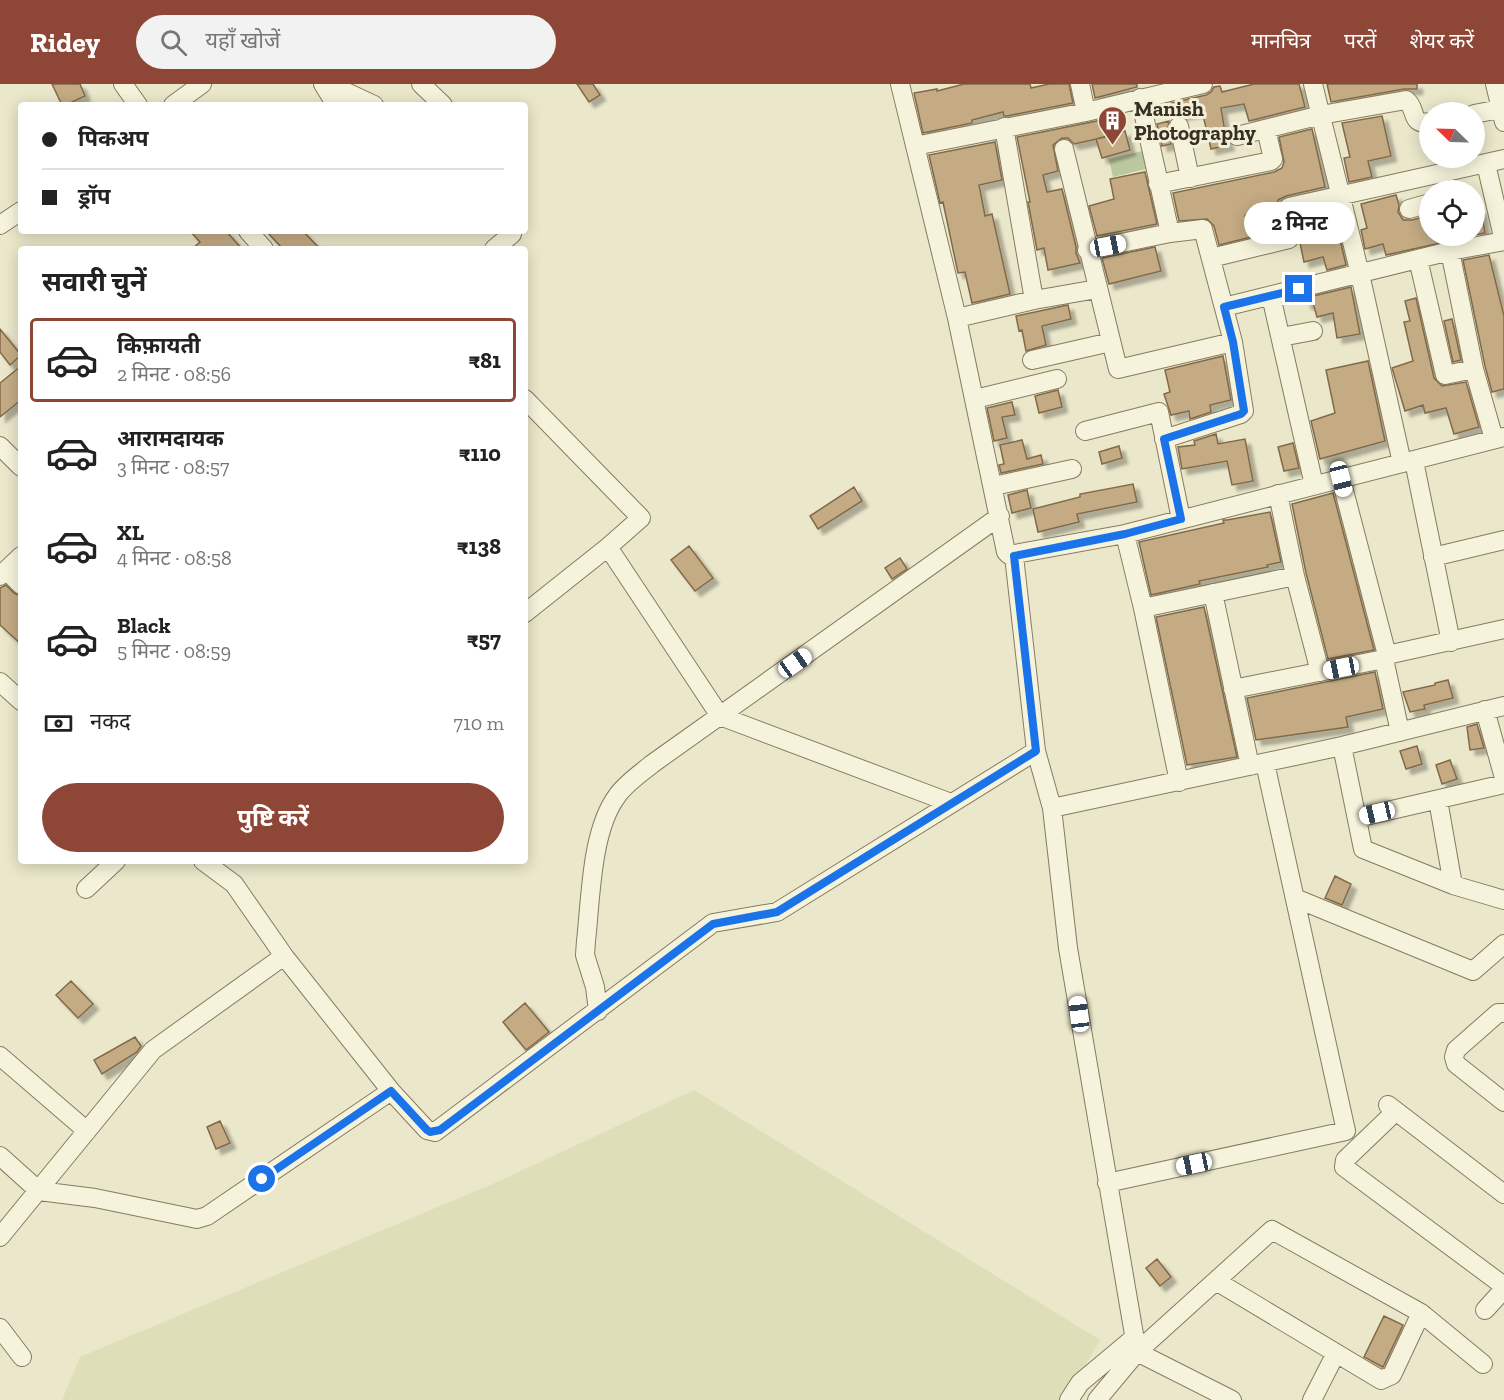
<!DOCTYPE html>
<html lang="hi">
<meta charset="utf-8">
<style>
:root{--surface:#fff;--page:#f2f2f2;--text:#222;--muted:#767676;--line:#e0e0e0;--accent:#8e4637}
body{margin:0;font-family:"Zilla Slab","Noto Sans Devanagari",serif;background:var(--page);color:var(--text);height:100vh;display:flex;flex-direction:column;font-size:22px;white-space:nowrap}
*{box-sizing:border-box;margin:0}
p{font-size:20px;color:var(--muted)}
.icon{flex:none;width:33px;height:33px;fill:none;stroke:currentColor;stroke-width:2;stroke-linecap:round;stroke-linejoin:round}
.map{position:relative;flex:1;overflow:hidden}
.details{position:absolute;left:18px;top:162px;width:510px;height:618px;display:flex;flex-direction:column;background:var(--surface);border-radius:6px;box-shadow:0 3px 15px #0003}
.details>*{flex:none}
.hud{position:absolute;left:18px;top:18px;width:510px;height:132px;border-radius:6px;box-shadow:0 3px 15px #0003;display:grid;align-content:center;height:132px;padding:0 24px;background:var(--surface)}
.needle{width:39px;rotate:293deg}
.buttons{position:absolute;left:1419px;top:18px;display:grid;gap:12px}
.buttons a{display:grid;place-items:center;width:66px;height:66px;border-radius:50%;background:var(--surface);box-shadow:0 3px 15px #0003;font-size:30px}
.end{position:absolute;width:27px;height:27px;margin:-14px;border:8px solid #1a73e8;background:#fff;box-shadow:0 0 0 3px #fff}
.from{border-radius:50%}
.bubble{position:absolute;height:42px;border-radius:21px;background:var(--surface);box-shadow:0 3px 15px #0003;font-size:20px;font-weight:700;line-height:42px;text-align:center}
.car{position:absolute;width:18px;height:36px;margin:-18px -9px;border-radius:8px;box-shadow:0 0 4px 2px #0007;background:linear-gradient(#fff 24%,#345 0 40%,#fff 0 76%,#345 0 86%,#fff 0)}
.hud b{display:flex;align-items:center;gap:21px;height:57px;font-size:22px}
.hud b+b{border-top:2px solid var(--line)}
.hud i{width:15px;height:15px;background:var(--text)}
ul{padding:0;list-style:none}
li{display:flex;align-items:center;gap:18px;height:84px;margin:0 12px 9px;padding:0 12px;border:3px solid transparent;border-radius:6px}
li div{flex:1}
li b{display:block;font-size:22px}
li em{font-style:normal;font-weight:700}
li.current{border-color:var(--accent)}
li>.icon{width:54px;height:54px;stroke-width:1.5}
h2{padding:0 24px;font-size:27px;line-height:72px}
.pay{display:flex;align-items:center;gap:15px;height:66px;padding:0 24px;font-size:22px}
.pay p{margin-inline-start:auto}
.cta{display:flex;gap:12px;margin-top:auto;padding:12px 24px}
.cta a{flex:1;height:69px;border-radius:36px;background:var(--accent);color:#fff;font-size:24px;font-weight:700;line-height:69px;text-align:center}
header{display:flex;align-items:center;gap:36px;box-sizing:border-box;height:84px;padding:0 30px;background:var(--accent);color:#fff}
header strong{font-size:28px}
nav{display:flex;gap:33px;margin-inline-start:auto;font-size:21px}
.search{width:420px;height:54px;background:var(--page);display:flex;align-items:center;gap:15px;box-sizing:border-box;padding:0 21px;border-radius:33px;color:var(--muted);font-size:22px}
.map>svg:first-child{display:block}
.farmland{fill:#dedfb8}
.green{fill:#bbc89f}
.building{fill:#c4ab84;stroke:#826a49;stroke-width:1.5;filter:url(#shadow)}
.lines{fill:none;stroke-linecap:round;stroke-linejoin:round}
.minor-casing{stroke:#857b60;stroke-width:20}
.minor{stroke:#f6f3dd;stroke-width:18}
.route{stroke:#1a73e8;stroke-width:8}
.labels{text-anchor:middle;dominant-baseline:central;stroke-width:6;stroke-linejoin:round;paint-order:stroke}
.poi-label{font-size:21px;font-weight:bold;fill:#373022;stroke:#f2f0d9;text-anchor:start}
</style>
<header>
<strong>Ridey</strong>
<div class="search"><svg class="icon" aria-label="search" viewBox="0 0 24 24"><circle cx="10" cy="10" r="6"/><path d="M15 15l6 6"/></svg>यहाँ खोजें</div>
<nav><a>मानचित्र</a><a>परतें</a><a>शेयर करें</a></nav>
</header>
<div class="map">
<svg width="1504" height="1316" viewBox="0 0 1504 1316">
<defs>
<filter id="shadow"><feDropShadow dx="5.5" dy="5.5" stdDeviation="1.5" flood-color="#0004"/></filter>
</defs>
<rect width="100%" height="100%" fill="#eae7ca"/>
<path class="farmland" d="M 694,1006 L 1100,1256 L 1065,1316 L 62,1316 L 80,1273 L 495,1099 Z"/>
<path class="green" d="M 1142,67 L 1146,85 L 1113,93 L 1109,75 Z"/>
<path class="building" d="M 52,0 L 80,0 L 85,12 L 66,21 L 62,21 Z
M 577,0 L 593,0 L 600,11 L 589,18 Z
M 964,0 L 1030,0 L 1031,4 L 1049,0 L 1069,0 L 1073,19 L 1007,32 L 1004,32 L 1003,28 L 972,36 L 972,39 L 923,49 L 914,9 L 937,5 L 937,7 Z
M 1092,0 L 1137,0 L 1137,3 L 1095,14 Z
M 1254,0 L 1299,0 L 1305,23 L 1249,37 L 1244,20 L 1221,24 L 1226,54 L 1229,61 L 1211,65 L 1202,27 L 1174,32 L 1171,19 L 1206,11 L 1211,8 L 1214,3 L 1220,2 L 1222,8 Z
M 1327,0 L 1417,0 L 1417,5 L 1404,5 L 1331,18 Z
M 1382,32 L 1391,72 L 1368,77 L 1372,93 L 1349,98 L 1344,74 L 1350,73 L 1342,39 Z
M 1102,36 L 1106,53 L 1074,60 L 1068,54 L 1062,54 L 1053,61 L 1058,87 L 1043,91 L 1047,108 L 1062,105 L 1076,163 L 1076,169 L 1080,179 L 1048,186 L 1044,164 L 1037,166 L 1028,118 L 1030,118 L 1017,53 Z
M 1169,37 L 1168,44 L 1171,60 L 1162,62 L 1157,40 Z
M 1312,45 L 1325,103 L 1286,112 L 1278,116 L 1278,123 L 1245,131 L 1251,153 L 1219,161 L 1214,142 L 1207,135 L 1179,137 L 1173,109 L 1274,88 L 1282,84 L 1284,78 L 1279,53 Z
M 1125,47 L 1130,66 L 1102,74 L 1096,55 Z
M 995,58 L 1002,96 L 979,101 L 985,132 L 992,130 L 1010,210 L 972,219 L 965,188 L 958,189 L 943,118 L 940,119 L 929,71 Z
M 1145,88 L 1157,140 L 1097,152 L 1089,122 L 1114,115 L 1110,95 Z
M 1396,111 L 1399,121 L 1398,128 L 1403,136 L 1412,136 L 1430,131 L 1430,152 L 1472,152 L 1386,171 L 1383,160 L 1365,165 L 1361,146 L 1367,144 L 1361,120 Z
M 1481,125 L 1485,149 L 1474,151 L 1474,126 Z
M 1329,128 L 1334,148 L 1338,147 L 1346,181 L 1327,186 L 1323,173 L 1304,178 L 1300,159 L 1300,143 L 1303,142 L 1302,135 Z
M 190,147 L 226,147 L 242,165 L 192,165 L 200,158 Z
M 266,147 L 303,147 L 320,165 L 283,165 Z
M 1155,163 L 1161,187 L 1109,200 L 1102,174 Z
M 1489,171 L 1504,232 L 1504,305 L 1492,308 L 1485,282 L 1463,176 Z
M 1351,203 L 1360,250 L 1337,254 L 1333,229 L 1317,233 L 1313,219 L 1306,220 L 1305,214 Z
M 1416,214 L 1434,294 L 1442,302 L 1466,298 L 1479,343 L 1454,350 L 1446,324 L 1425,329 L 1423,321 L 1405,327 L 1392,284 L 1413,277 L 1404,238 L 1410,237 L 1405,217 Z
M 1068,221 L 1071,235 L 1042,242 L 1046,261 L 1026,267 L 1022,246 L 1019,247 L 1016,232 Z
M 1452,235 L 1461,276 L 1453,278 L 1444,237 Z
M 0,245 L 21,271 L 10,281 L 0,268 Z
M 1223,272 L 1231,316 L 1210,321 L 1211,328 L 1190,335 L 1189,327 L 1171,331 L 1164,310 L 1170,308 L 1165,286 Z
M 1368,277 L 1385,357 L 1320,375 L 1311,337 L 1335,329 L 1326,286 Z
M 21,282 L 21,316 L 0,333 L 0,299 Z
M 1058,306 L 1062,323 L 1039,329 L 1035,312 Z
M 1012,318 L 1015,331 L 1002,333 L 1007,354 L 994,357 L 987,324 Z
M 1216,350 L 1218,360 L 1245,355 L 1253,397 L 1232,401 L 1227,377 L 1182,385 L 1178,363 L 1195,361 L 1194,357 Z
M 1022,356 L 1027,375 L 1041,371 L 1043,380 L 1001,389 L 999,381 L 1004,380 L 1000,361 Z
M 1293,359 L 1299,384 L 1284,387 L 1278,363 Z
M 1119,362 L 1122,374 L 1102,380 L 1099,368 Z
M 1133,400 L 1137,418 L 1077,430 L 1079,438 L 1038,448 L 1033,425 L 1080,413 L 1080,410 Z
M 854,403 L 862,417 L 818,445 L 810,432 Z
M 1027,406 L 1031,424 L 1012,429 L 1008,411 Z
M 1333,409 L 1374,566 L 1328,575 L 1306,489 L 1292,420 Z
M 1270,428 L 1281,478 L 1267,481 L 1268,483 L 1199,497 L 1200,500 L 1151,511 L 1139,458 L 1224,439 L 1223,436 L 1227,436 Z
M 689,462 L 713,494 L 695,507 L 671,476 Z
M 900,474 L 907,485 L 892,495 L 885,484 Z
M 6,501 L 14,509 L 21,512 L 21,560 L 0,541 L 0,504 Z
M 1204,523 L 1237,673 L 1187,681 L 1156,533 Z
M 1375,588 L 1383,625 L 1346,633 L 1348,643 L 1256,656 L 1247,614 Z
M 1448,596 L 1453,614 L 1424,621 L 1425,625 L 1410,628 L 1403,608 L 1435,601 L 1435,599 Z
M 1477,640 L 1484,664 L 1470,666 L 1467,643 Z
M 1417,662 L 1422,680 L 1406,685 L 1400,667 Z
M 1450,676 L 1457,695 L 1442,700 L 1436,681 Z
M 1335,792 L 1351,800 L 1342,821 L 1325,814 Z
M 71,897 L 93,920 L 78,934 L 56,911 Z
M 525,919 L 549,948 L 526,966 L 503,938 Z
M 135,953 L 141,962 L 137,968 L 102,990 L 94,976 Z
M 220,1037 L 230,1059 L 216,1065 L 207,1043 Z
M 1157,1175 L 1171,1193 L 1160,1202 L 1146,1184 Z
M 1384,1232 L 1403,1241 L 1383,1283 L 1364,1273 Z"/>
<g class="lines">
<defs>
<path id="minor" d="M 123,0 L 138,21
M 323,0 L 336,21
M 329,0 L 374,21
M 421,0 L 443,21
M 900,0 L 957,234 L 1006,468 L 1009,471 L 1125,450 L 1504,353
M 1080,0 L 1086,28
M 1313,0 L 1360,190 L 1402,379
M 1495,0 L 1504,38
M 1140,14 L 1170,149
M 173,21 L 202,0
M 1474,30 L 1500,25
M 1179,42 L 1190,94
M 1004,43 L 1034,216
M 1237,52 L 1321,31 L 1406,16 C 1418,25 1409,42 1430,38
M 915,62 L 1086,28 L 1203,0
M 1064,65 L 1118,285 L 1233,258
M 1486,80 L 1504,157
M 1158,100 L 1271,77 L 1273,75 L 1266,45
M 1409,125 L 1430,119
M 0,141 L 21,127
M 248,147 L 264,165
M 494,165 L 512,150
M 1087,166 L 1170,149 L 1203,145 L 1233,258 L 1244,327 L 1241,330 L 1164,355
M 1450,167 L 1474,285 L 1494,355
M 1211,174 L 1289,155 L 1289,123 L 1504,75
M 1418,175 L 1445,291 L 1474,285
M 1271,212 L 1314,401
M 1224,223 L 1450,167 L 1504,157
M 957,234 L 1034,216 L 1097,205
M 1281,253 L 1313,247
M 1032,276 L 1111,258
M 525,315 L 641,434 L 608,463 L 525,529
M 975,315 L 1057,295
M 1085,347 L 1159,328 L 1181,435
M 0,362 L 21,383
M 1414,377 L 1451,558
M 1341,395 L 1387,571
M 994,402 L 1072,385
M 1278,410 L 1295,492 L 1320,588
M 1125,450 L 1143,524 L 1179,698
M 608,463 L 720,632 L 951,719
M 1014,472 L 1036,667 L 1052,724 L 1068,864 L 1137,1268 L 1232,1316
M 1433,473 L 1504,456
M 7,487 L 21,501
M 0,492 L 21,472
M 1213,509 L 1250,682
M 1143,524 L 1295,492
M 1384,575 L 1400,648
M 0,598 L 21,617
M 1233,605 L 1384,575 L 1387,571 L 1504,545
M 1485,626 L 1504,694
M 1342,662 L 1363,765 L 1453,801 L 1504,816
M 1438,716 L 1453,801
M 1052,724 L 1342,662 L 1504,622
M 1357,734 L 1504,700
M 203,777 L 234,800 L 284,872 L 391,1007 L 427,1046 L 435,1048 L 713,839 L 777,828 L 1036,667
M 86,805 L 116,777
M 1295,814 L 1473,887 L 1504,860
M 598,927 L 595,903 L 585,871 L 586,857 C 591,813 591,747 617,712 C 625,700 640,690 652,680 L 1000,432
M 1504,929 L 1498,929 L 1456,966 L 1454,973 L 1456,980 L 1504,1018
M 0,972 L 87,1047
M 1388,1021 L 1504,1110
M 1396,1027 L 1345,1076 L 1344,1083 L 1504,1202
M 0,1072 L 39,1107 L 95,1114 L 197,1135 L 207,1132 L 391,1007
M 1107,1099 L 1346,1047 L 1265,679
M 0,1153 L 153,966 L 284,872
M 1216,1197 L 1381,1296 L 1392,1291 L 1421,1229
M 1485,1226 L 1504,1205
M 0,1244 L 22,1273
M 1069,1316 L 1080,1299 L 1135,1253
M 1097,1316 L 1137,1268 L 1272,1146 L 1421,1229 L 1483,1280
M 1312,1316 L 1336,1269"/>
</defs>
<use href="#minor" class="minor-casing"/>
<use href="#minor" class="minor"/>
</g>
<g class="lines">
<path class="route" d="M 262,1095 L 391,1007 L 427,1046 L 430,1048 L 440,1046 L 713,840 L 777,828 L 1036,667 L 1014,472 L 1125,450 L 1181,435 L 1164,355 L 1241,330 L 1244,327 L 1233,258 L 1224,223 L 1299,205"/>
</g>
<defs>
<symbol id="building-pin" viewBox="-11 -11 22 30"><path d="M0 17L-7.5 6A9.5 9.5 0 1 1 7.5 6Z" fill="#8e4637" stroke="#f2f0d9"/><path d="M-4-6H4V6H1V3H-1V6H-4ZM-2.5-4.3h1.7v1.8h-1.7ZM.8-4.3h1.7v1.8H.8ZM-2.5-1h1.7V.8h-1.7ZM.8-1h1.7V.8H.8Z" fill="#fff"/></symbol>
</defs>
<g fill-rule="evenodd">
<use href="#building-pin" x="1096" y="20" width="33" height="45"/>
</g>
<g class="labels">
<g class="poi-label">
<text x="1134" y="24">Manish<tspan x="1134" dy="24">Photography</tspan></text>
</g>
</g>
</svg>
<div class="buttons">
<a><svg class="needle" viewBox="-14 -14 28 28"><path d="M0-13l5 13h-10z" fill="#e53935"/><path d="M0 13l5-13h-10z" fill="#767676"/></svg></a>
<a><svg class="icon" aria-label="locate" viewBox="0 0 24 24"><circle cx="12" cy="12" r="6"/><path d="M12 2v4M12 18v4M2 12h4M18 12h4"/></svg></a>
</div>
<i class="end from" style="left:262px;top:1095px"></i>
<i class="end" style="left:1299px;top:205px"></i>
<div class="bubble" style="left:1244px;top:118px;width:111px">2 मिनट</div>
<i class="car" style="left:1108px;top:162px;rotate:79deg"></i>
<i class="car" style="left:1341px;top:395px;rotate:166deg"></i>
<i class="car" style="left:795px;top:579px;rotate:55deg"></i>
<i class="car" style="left:1341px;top:584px;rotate:259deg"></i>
<i class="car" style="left:1377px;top:729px;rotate:257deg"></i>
<i class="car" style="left:1079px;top:930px;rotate:353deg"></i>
<i class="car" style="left:1194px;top:1080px;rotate:258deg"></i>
<div class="hud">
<b><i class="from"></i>पिकअप</b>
<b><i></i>ड्रॉप</b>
</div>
<section class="details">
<h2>सवारी चुनें</h2>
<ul>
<li class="current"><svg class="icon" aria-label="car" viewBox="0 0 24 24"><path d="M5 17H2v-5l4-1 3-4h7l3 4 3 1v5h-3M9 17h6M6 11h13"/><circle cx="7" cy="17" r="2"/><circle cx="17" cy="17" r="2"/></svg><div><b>किफ़ायती</b><p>2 मिनट · 08:56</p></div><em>₹81</em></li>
<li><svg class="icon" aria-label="car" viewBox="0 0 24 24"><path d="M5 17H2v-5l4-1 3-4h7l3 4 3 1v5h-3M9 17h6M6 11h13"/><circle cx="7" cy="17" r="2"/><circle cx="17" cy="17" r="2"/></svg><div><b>आरामदायक</b><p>3 मिनट · 08:57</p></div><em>₹110</em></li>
<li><svg class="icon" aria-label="car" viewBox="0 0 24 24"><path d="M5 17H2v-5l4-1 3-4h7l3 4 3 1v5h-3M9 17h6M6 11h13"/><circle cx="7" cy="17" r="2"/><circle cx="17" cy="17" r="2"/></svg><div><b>XL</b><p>4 मिनट · 08:58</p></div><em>₹138</em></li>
<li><svg class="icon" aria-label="car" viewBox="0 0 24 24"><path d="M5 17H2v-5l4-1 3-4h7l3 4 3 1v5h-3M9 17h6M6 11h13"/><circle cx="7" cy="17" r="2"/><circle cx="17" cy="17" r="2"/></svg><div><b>Black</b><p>5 मिनट · 08:59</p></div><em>₹57</em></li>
</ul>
<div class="pay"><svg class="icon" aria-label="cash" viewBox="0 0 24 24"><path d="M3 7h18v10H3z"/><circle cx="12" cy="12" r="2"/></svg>नकद<p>710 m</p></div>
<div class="cta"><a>पुष्टि करें</a></div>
</section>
</div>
